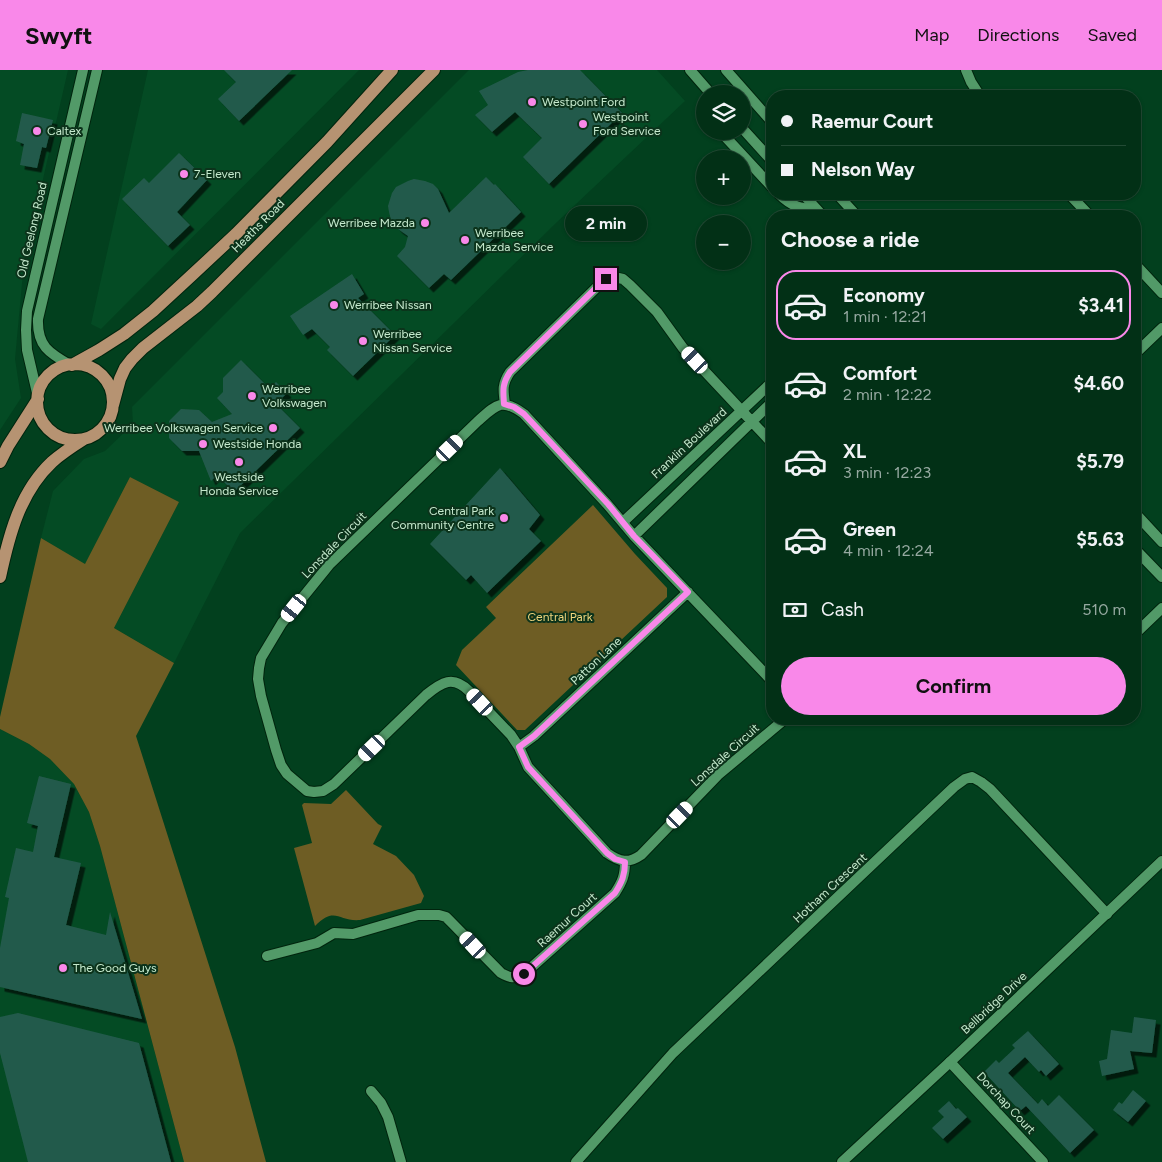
<!DOCTYPE html>
<meta charset="utf-8">
<style>
:root{--surface:#023016;--page:#103c23;--text:#f1f3f6;--muted:#96a9a1;--line:#234b35;--accent:#f988e9}
body{margin:0;font-family:Figtree,sans-serif;background:var(--page);color:var(--text);height:100vh;display:flex;flex-direction:column;font-size:19px;white-space:nowrap}
*{box-sizing:border-box;margin:0}
p{font-size:16px;color:var(--muted)}
.icon{flex:none;width:28px;height:28px;fill:none;stroke:currentColor;stroke-width:2;stroke-linecap:round;stroke-linejoin:round}
.map{position:relative;flex:1;overflow:hidden}
.drawer{position:absolute;left:766px;top:140px;width:375px;height:515px;display:flex;flex-direction:column;background:var(--surface);border-radius:20px;box-shadow:0 1px 4px #0004,0 0 0 1px var(--line)}
.drawer>*{flex:none}
.hud{position:absolute;left:766px;top:20px;width:375px;height:110px;border-radius:20px;box-shadow:0 1px 4px #0004,0 0 0 1px var(--line);display:grid;align-content:center;height:110px;padding:0 15px;background:var(--surface)}
.buttons{position:absolute;left:696px;top:15px;display:grid;gap:10px}
.buttons a{display:grid;place-items:center;width:55px;height:55px;border-radius:50%;background:var(--surface);box-shadow:0 1px 4px #0004,0 0 0 1px var(--line);font-size:25px}
.end{position:absolute;width:22px;height:22px;margin:-11px;border:6px solid #f988e9;background:#111;box-shadow:0 0 0 2px #111}
.from{border-radius:50%}
.bubble{position:absolute;height:35px;border-radius:18px;background:var(--surface);box-shadow:0 1px 4px #0004,0 0 0 1px var(--line);font-size:16px;font-weight:700;line-height:35px;text-align:center}
.car{position:absolute;width:15px;height:30px;margin:-15px -8px;border-radius:6px;box-shadow:0 0 4px 1px #0007;background:linear-gradient(#fff 24%,#345 0 40%,#fff 0 76%,#345 0 86%,#fff 0)}
.hud b{display:flex;align-items:center;gap:18px;height:48px;font-size:19px}
.hud b+b{border-top:1px solid var(--line)}
.hud i{width:12px;height:12px;background:var(--text)}
ul{padding:0;list-style:none}
li{display:flex;align-items:center;gap:15px;height:70px;margin:0 10px 8px;padding:0 5px;border:2px solid transparent;border-radius:20px}
li div{flex:1}
li b{display:block;font-size:19px}
li em{font-style:normal;font-weight:700}
li.current{border-color:var(--accent)}
li>.icon{width:45px;height:45px;stroke-width:1.5}
h2{padding:0 15px;font-size:22px;line-height:60px}
.pay{display:flex;align-items:center;gap:12px;height:55px;padding:0 15px;font-size:19px}
.pay p{margin-inline-start:auto}
.button{display:flex;gap:10px;margin-top:auto;padding:10px 15px}
.button a{flex:1;height:58px;border-radius:30px;background:var(--accent);color:#111;font-size:20px;font-weight:700;line-height:58px;text-align:center}
header{display:flex;align-items:center;gap:30px;box-sizing:border-box;height:70px;padding:0 25px;background:var(--accent);color:#111}
header strong{font-size:24px}
nav{display:flex;gap:28px;margin-inline-start:auto;font-size:18px}
.map>svg:first-child{display:block}
.built{fill:#044b24}
.green{fill:#6e5d24}
.building{fill:#245a4b;filter:url(#shadow)}
.lines{fill:none;stroke-linecap:round;stroke-linejoin:round}
.minor-casing{stroke:#00240d;stroke-width:12}
.tertiary-casing{stroke:#00240d;stroke-width:12}
.primary-casing{stroke:#00240d;stroke-width:14}
.minor{stroke:#529a68;stroke-width:10}
.tertiary{stroke:#529a68;stroke-width:10}
.primary{stroke:#b69372;stroke-width:12}
.route{stroke:#f988e9;stroke-width:6}
.poi-dot{fill:#f988e9;stroke:#0c331b;stroke-width:2}
.labels{text-anchor:middle;dominant-baseline:central;stroke-width:4;stroke-linejoin:round;paint-order:stroke}
.poi-label{font-size:12px;fill:#c6eace;stroke:#0c331b;text-anchor:start}
.street-label{font-size:12px;fill:#c6eace;stroke:#0c331b}
.park-label{font-size:12px;fill:#f0d57e;stroke:#0c331b}
</style>
<header>
<strong>Swyft</strong>
<nav><a>Map</a><a>Directions</a><a>Saved</a></nav>
</header>
<div class="map">
<svg width="1162" height="1092" viewBox="0 0 1162 1092">
<defs>
<filter id="shadow"><feDropShadow dx="4.5" dy="4.5" stdDeviation="0" flood-color="#0009"/></filter>
</defs>
<rect width="100%" height="100%" fill="#02401e"/>
<path class="built" d="M 0,0 L 68,0 L 24,192 L 15,289 L 21,328 L 0,360 Z
M 148,0 L 359,0 L 101,259 L 91,254 Z
M 469,0 L 657,0 L 685,31 L 557,152 L 240,463 L 174,593 L 114,558 L 179,432 L 130,407 L 85,495 L 41,468 L 53,421 L 84,389 L 105,381 L 133,354 L 132,337 Z
M 0,659 L 29,674 L 50,689 L 74,714 L 89,742 L 100,776 L 184,1092 L 0,1092 Z"/>
<path class="green" d="M 130,407 L 179,432 L 114,558 L 174,593 L 136,666 L 235,977 L 266,1092 L 184,1092 L 100,776 L 89,742 L 74,714 L 50,689 L 29,674 L 0,659 L 0,647 L 41,468 L 85,494 Z
M 593,435 L 635,484 L 667,518 L 667,527 L 525,660 L 517,660 L 456,595 L 462,580 L 496,548 L 486,537 Z
M 346,720 L 378,754 L 382,756 L 373,774 L 396,786 L 414,805 L 424,826 L 421,833 L 360,850 C 339,852 335,835 315,856 L 294,778 L 312,773 L 302,735 L 304,733 L 331,734 Z"/>
<path class="building" d="M 224,0 L 292,0 L 239,51 L 218,29 L 236,12 Z
M 528,0 L 580,0 L 622,43 L 549,114 L 523,87 L 542,68 L 515,42 L 492,62 L 475,45 L 488,35 L 479,21 L 518,2 Z
M 22,43 L 53,50 L 46,78 L 42,77 L 37,98 L 20,95 L 24,74 L 16,71 Z
M 179,83 L 207,110 L 177,142 L 190,155 L 168,176 L 122,129 L 144,108 L 149,113 Z
M 486,107 L 494,115 L 495,114 L 521,142 L 451,210 L 444,204 L 429,218 L 397,186 L 405,177 L 408,166 L 398,159 L 391,150 L 389,142 L 388,136 L 392,123 L 396,117 L 408,111 L 414,109 L 425,111 L 433,114 L 438,119 L 449,143 Z
M 352,204 L 364,224 L 358,228 L 395,265 L 353,306 L 327,280 L 330,277 L 312,259 L 303,265 L 290,246 Z
M 241,290 L 269,318 L 276,312 L 287,323 L 276,334 L 300,358 L 234,422 L 217,405 L 211,411 L 199,381 L 182,381 L 169,368 L 169,351 L 181,339 L 199,340 L 212,352 L 232,344 L 217,328 L 223,322 L 223,308 Z
M 500,398 L 540,445 L 529,459 L 541,471 L 487,523 L 471,505 L 466,510 L 430,474 Z
M 39,706 L 71,714 L 54,787 L 81,793 L 66,855 L 106,865 L 110,842 L 142,949 L 0,917 L 0,878 L 9,828 L 5,827 L 16,778 L 33,782 L 38,756 L 27,753 Z
M 18,943 L 139,973 L 171,1092 L 28,1092 L 0,983 L 0,947 Z
M 1134,947 L 1156,950 L 1152,983 L 1130,981 L 1134,999 L 1102,1006 L 1099,991 L 1107,989 L 1111,960 L 1132,963 Z
M 1028,961 L 1059,994 L 1046,1006 L 1041,1000 L 1039,1002 L 1025,987 L 1008,1003 L 1038,1034 L 1042,1029 L 1048,1036 L 1059,1025 L 1094,1060 L 1070,1083 L 1026,1036 L 1020,1041 L 984,1002 L 996,990 L 999,993 L 1015,978 L 1012,975 Z
M 1133,1020 L 1146,1031 L 1128,1052 L 1113,1040 L 1119,1032 L 1122,1034 Z
M 949,1031 L 956,1039 L 958,1038 L 967,1047 L 943,1069 L 932,1058 L 944,1047 L 938,1041 Z"/>
<g class="lines">
<defs>
<path id="minor" d="M 966,0 L 971,12 L 980,26
M 720,61 L 772,117
M 779,124 C 792,137 800,138 817,140
M 1069,124 L 1090,146
M 1135,194 L 1162,223
M 1135,284 L 1162,258
M 505,334 C 503,320 502,314 510,302 L 598,216 L 606,209 L 614,207 L 623,209 L 630,215 L 657,242 L 683,278 L 772,373
M 623,452 L 772,312
M 634,466 L 772,332
M 1135,564 L 1162,538
M 772,611 L 634,466 L 607,434 L 524,344 C 502,328 497,334 478,351 L 329,495 L 282,553 L 261,588 L 259,598 L 258,609 L 261,626 L 276,680 L 281,695 L 287,704 L 307,721 L 314,722 L 323,721 L 334,714 L 426,625 C 442,612 453,605 469,621 L 511,665 L 519,677 L 528,697 L 607,783 C 620,792 628,794 641,785 L 718,705 L 785,649
M 519,677 L 534,666 L 688,522
M 267,886 L 317,873 L 334,863 L 353,864 L 418,845 L 439,845 L 446,847 L 451,852 L 501,903 C 510,908 514,909 524,904 L 615,823 C 622,812 625,806 625,792
M 950,992 L 1043,1092
M 371,1021 L 381,1033 L 388,1047 L 401,1092
M 576,1092 L 673,983 L 954,717 L 965,709 L 972,707 L 981,712 L 990,719 L 1107,844"/>
<path id="tertiary" d="M 690,0 L 711,24
M 726,0 L 772,52
M 742,58 L 772,91
M 803,124 L 823,146
M 837,124 L 857,146
M 70,295 C 49,283 37,276 38,249 L 97,0
M 38,327 L 27,280 L 26,260 L 27,241 L 83,0
M 1135,443 L 1162,472
M 1135,479 L 1162,507
M 842,1092 L 950,992 L 1162,791"/>
<path id="primary" d="M37 332a38 38 0 1 1 76 0a38 38 0 1 1-76 0Z
M 72,295 L 99,280 L 124,264 L 153,241 L 192,205 L 236,164 L 327,72 L 392,0
M 113,335 L 120,309 L 125,298 L 132,289 L 143,278 L 197,236 L 212,222 L 434,0
M 0,392 L 8,376 L 38,329
M 0,507 C 9,465 20,422 52,392 C 62,383 73,376 84,369"/>
</defs>
<use href="#minor" class="minor-casing"/>
<use href="#tertiary" class="tertiary-casing"/>
<use href="#primary" class="primary-casing"/>
<use href="#minor" class="minor"/>
<use href="#tertiary" class="tertiary"/>
<use href="#primary" class="primary"/>
</g>
<g class="lines">
<path class="route" d="M 524,904 L 615,823 C 622,812 625,805 625,792 L 615,789 L 607,783 L 528,697 L 519,677 L 534,666 L 688,522 L 634,466 L 608,434 L 524,344 L 514,337 L 504,334 C 503,320 502,314 510,302 L 598,216 L 606,209"/>
</g>
<g class="poi-dot">
<circle cx="532" cy="32" r="5"/>
<circle cx="583" cy="54" r="5"/>
<circle cx="37" cy="61" r="5"/>
<circle cx="184" cy="104" r="5"/>
<circle cx="425" cy="153" r="5"/>
<circle cx="465" cy="170" r="5"/>
<circle cx="334" cy="235" r="5"/>
<circle cx="363" cy="271" r="5"/>
<circle cx="252" cy="326" r="5"/>
<circle cx="273" cy="358" r="5"/>
<circle cx="203" cy="374" r="5"/>
<circle cx="239" cy="392" r="5"/>
<circle cx="504" cy="448" r="5"/>
<circle cx="63" cy="898" r="5"/>
</g>
<g class="labels">
<g class="poi-label">
<text x="542" y="32">Westpoint Ford</text>
<text x="593" y="47">Westpoint<tspan x="593" dy="14">Ford Service</tspan></text>
<text x="47" y="61">Caltex</text>
<text x="194" y="104">7-Eleven</text>
<text x="415" y="153" text-anchor="end">Werribee Mazda</text>
<text x="475" y="163">Werribee<tspan x="475" dy="14">Mazda Service</tspan></text>
<text x="344" y="235">Werribee Nissan</text>
<text x="373" y="264">Werribee<tspan x="373" dy="14">Nissan Service</tspan></text>
<text x="262" y="319">Werribee<tspan x="262" dy="14">Volkswagen</tspan></text>
<text x="263" y="358" text-anchor="end">Werribee Volkswagen Service</text>
<text x="213" y="374">Westside Honda</text>
<text x="239" y="407" text-anchor="middle">Westside<tspan x="239" dy="14">Honda Service</tspan></text>
<text x="494" y="441" text-anchor="end">Central Park<tspan x="494" dy="14">Community Centre</tspan></text>
<text x="73" y="898">The Good Guys</text>
</g>
<g class="street-label">
<text transform="translate(258 156) rotate(-45)">Heaths Road</text>
<text transform="translate(32 160) rotate(-77)">Old Geelong Road</text>
<text transform="translate(689 373) rotate(-43)">Franklin Boulevard</text>
<text transform="translate(334 475) rotate(-46)">Lonsdale Circuit</text>
<text transform="translate(596 591) rotate(-43)">Patton Lane</text>
<text transform="translate(725 685) rotate(-42)">Lonsdale Circuit</text>
<text transform="translate(830 818) rotate(-43)">Hotham Crescent</text>
<text transform="translate(567 850) rotate(-42)">Raemur Court</text>
<text transform="translate(994 933) rotate(-43)">Bellbridge Drive</text>
<text transform="translate(1006 1033) rotate(47)">Dorchap Court</text>
</g>
<g class="park-label">
<text x="560" y="547">Central Park</text>
</g>
</g>
</svg>
<div class="buttons">
<a><svg class="icon" aria-label="layers" viewBox="0 0 24 24"><path d="M12 4l9 5-9 5-9-5zM3 14l9 5 9-5"/></svg></a>
<a>+</a>
<a>−</a>
</div>
<i class="end from" style="left:524px;top:904px"></i>
<i class="end" style="left:606px;top:209px"></i>
<div class="bubble" style="left:565px;top:136px;width:82px">2 min</div>
<i class="car" style="left:695px;top:290px;rotate:317deg"></i>
<i class="car" style="left:450px;top:378px;rotate:46deg"></i>
<i class="car" style="left:294px;top:538px;rotate:219deg"></i>
<i class="car" style="left:480px;top:632px;rotate:317deg"></i>
<i class="car" style="left:372px;top:678px;rotate:226deg"></i>
<i class="car" style="left:680px;top:745px;rotate:44deg"></i>
<i class="car" style="left:473px;top:875px;rotate:317deg"></i>
<div class="hud">
<b><i class="from"></i>Raemur Court</b>
<b><i></i>Nelson Way</b>
</div>
<section class="drawer">
<h2>Choose a ride</h2>
<ul>
<li class="current"><svg class="icon" aria-label="car" viewBox="0 0 24 24"><path d="M5 17H2v-5l4-1 3-4h7l3 4 3 1v5h-3M9 17h6M6 11h13"/><circle cx="7" cy="17" r="2"/><circle cx="17" cy="17" r="2"/></svg><div><b>Economy</b><p>1 min · 12:21</p></div><em>$3.41</em></li>
<li><svg class="icon" aria-label="car" viewBox="0 0 24 24"><path d="M5 17H2v-5l4-1 3-4h7l3 4 3 1v5h-3M9 17h6M6 11h13"/><circle cx="7" cy="17" r="2"/><circle cx="17" cy="17" r="2"/></svg><div><b>Comfort</b><p>2 min · 12:22</p></div><em>$4.60</em></li>
<li><svg class="icon" aria-label="car" viewBox="0 0 24 24"><path d="M5 17H2v-5l4-1 3-4h7l3 4 3 1v5h-3M9 17h6M6 11h13"/><circle cx="7" cy="17" r="2"/><circle cx="17" cy="17" r="2"/></svg><div><b>XL</b><p>3 min · 12:23</p></div><em>$5.79</em></li>
<li><svg class="icon" aria-label="car" viewBox="0 0 24 24"><path d="M5 17H2v-5l4-1 3-4h7l3 4 3 1v5h-3M9 17h6M6 11h13"/><circle cx="7" cy="17" r="2"/><circle cx="17" cy="17" r="2"/></svg><div><b>Green</b><p>4 min · 12:24</p></div><em>$5.63</em></li>
</ul>
<div class="pay"><svg class="icon" aria-label="cash" viewBox="0 0 24 24"><path d="M3 7h18v10H3z"/><circle cx="12" cy="12" r="2"/></svg>Cash<p>510 m</p></div>
<div class="button"><a>Confirm</a></div>
</section>
</div>
